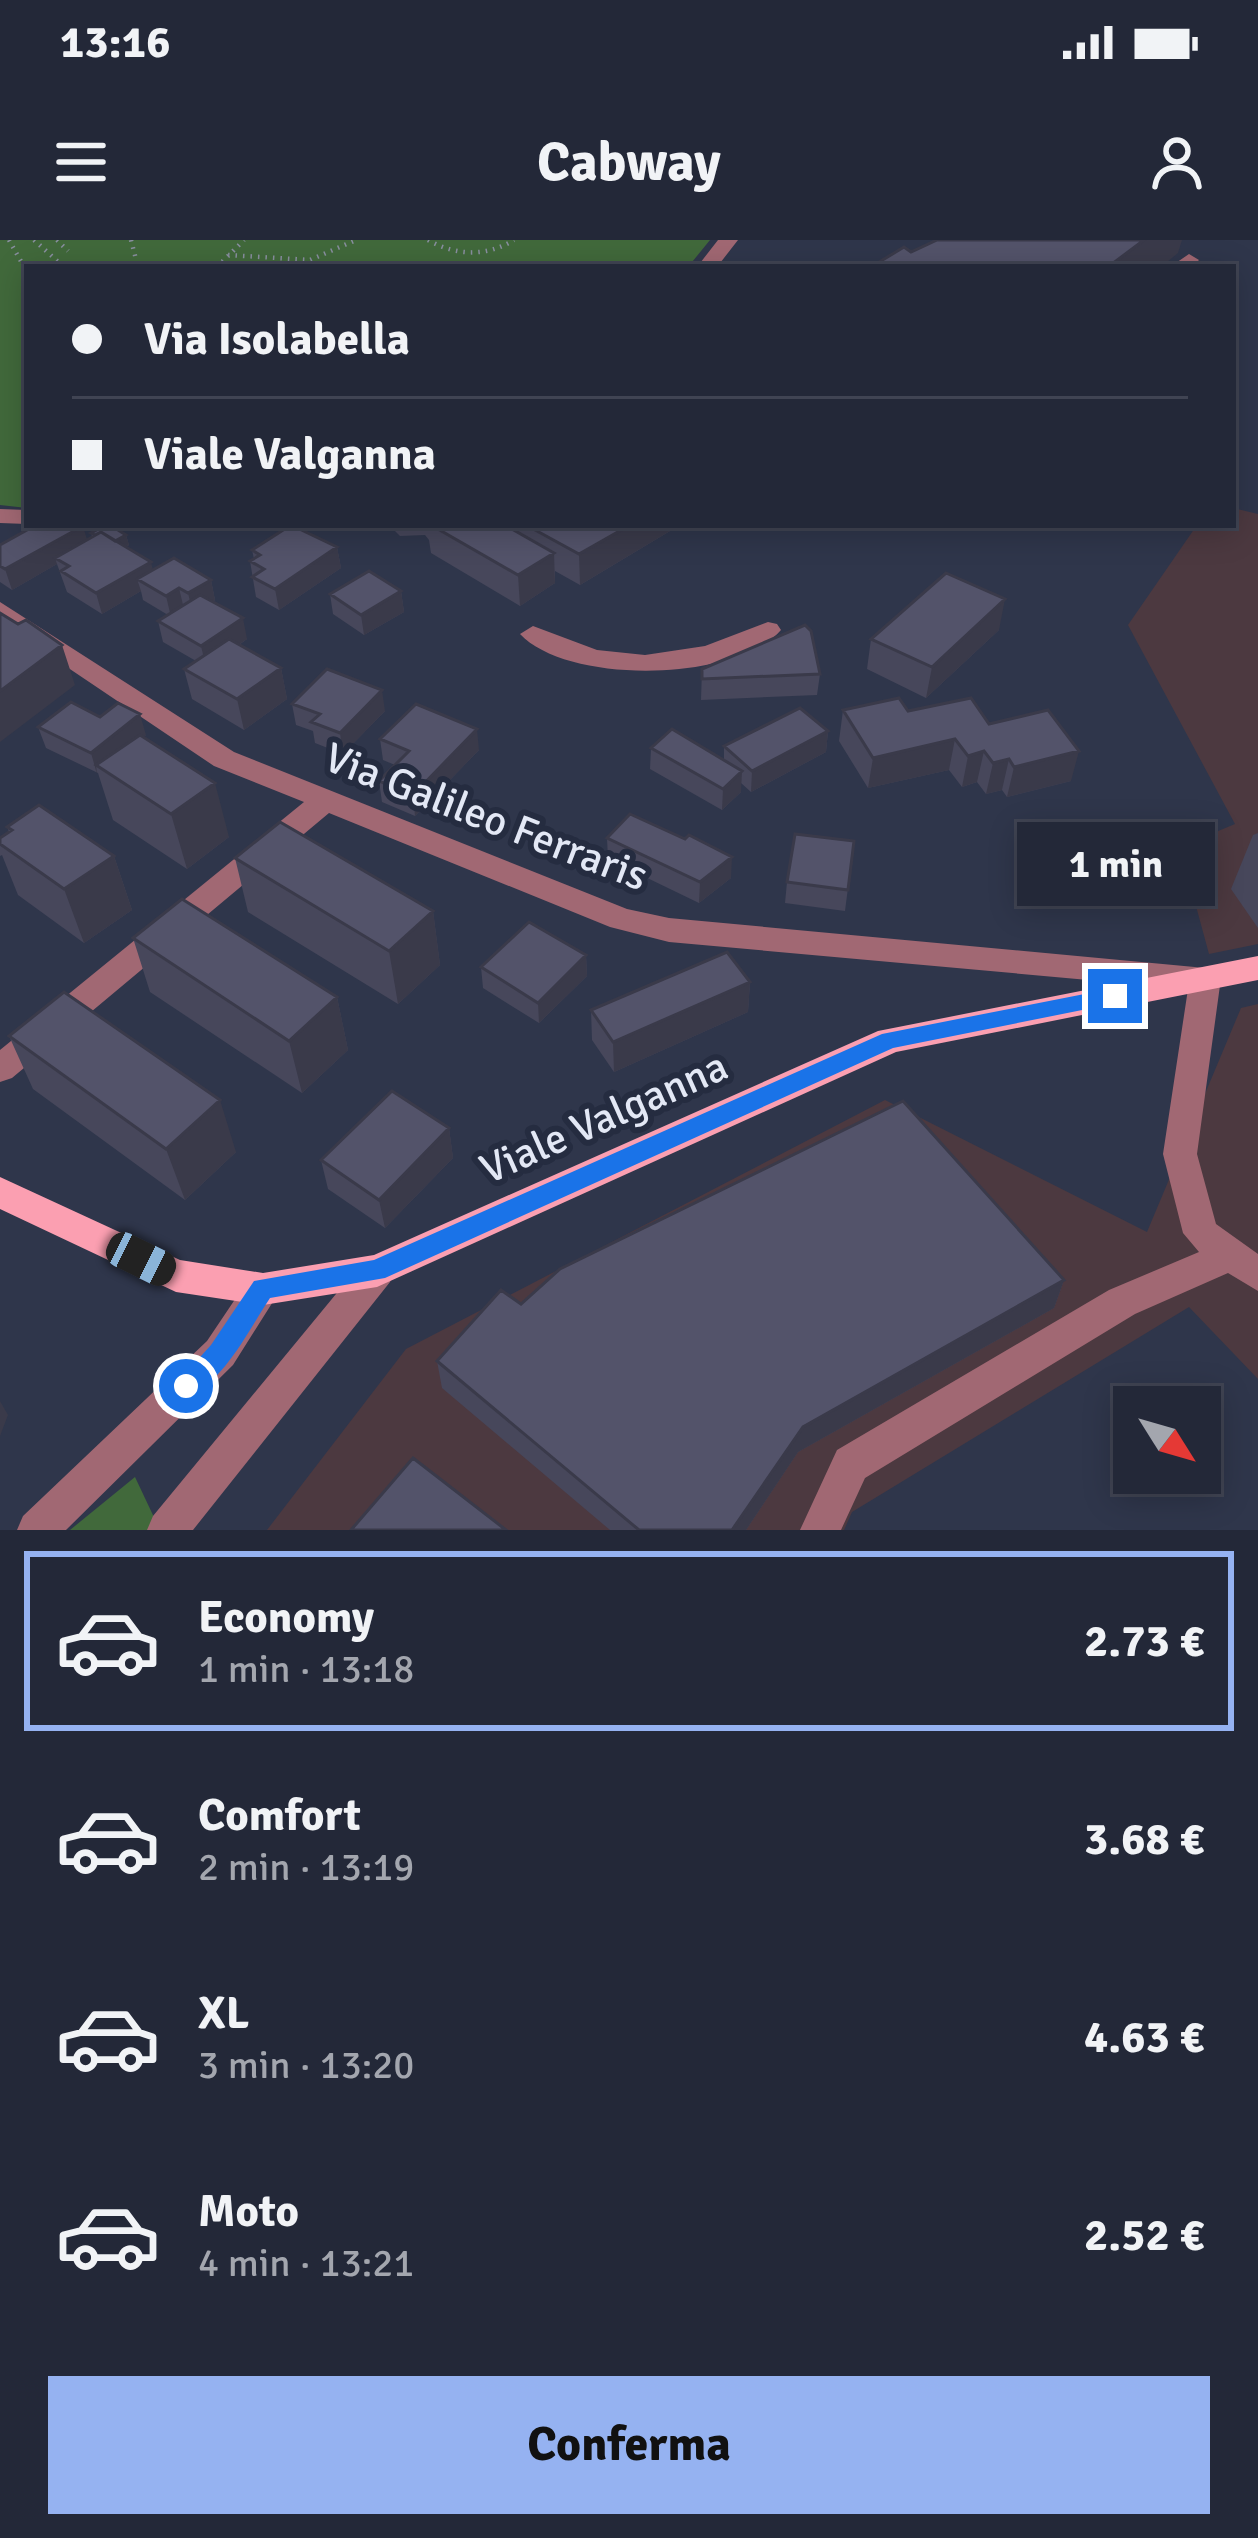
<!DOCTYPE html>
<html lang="it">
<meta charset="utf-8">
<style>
:root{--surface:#232838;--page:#2b3040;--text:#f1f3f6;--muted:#a3a6ae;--line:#404453;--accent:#95b2f1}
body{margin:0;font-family:Signika,sans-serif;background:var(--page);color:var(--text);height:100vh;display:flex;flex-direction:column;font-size:45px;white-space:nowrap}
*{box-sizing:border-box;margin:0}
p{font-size:39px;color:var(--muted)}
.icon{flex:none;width:66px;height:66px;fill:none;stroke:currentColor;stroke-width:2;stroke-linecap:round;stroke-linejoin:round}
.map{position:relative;height:1290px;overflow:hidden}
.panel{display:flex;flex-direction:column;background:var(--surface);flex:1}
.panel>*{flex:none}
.top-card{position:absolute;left:24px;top:24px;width:1212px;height:264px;border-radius:0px;box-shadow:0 6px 30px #0003,0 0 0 3px var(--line);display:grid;align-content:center;height:264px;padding:0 48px;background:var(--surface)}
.needle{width:78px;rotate:127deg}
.tools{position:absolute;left:1113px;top:1146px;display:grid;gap:24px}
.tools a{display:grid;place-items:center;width:108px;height:108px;border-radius:0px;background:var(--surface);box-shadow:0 6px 30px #0003,0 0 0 3px var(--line);font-size:60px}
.end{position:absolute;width:54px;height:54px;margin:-27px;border:15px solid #1a73e8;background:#fff;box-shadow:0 0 0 6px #fff}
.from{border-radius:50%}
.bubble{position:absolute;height:84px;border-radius:0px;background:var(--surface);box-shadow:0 6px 30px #0003,0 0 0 3px var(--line);font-size:39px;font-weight:700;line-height:84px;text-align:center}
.car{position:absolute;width:36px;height:72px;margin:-36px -18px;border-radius:15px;box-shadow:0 0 9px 3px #0007;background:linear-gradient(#222 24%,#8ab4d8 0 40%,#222 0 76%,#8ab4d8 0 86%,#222 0)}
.top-card b{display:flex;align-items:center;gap:42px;height:114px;font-size:45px}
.top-card b+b{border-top:3px solid var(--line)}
.top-card i{width:30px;height:30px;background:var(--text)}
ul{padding:21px 0 0;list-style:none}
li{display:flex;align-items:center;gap:36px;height:180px;margin:0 24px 18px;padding:0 24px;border:6px solid transparent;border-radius:0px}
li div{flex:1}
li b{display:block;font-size:45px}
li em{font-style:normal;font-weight:700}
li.active{border-color:var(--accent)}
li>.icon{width:108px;height:108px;stroke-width:1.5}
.primary-button{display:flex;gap:24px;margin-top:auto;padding:24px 48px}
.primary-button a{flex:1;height:138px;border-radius:0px;background:var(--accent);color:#111;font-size:48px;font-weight:700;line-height:138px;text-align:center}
.status{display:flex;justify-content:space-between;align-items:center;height:84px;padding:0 60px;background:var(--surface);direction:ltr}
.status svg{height:33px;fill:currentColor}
header{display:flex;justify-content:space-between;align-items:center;height:156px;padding:0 48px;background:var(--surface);font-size:54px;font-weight:700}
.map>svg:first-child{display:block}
.industrial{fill:#4c3940}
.green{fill:#41693b}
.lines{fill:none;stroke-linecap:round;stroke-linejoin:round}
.path{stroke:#898fa0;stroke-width:4.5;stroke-dasharray:1.5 6;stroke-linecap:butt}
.minor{fill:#a16873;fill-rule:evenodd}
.major{fill:#fb9fb1;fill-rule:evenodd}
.wall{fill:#47475b}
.shaded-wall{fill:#3a3a4a}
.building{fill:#53536a;stroke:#3a3a4a;stroke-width:3}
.route{fill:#1a73e8}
.labels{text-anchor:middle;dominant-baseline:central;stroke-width:12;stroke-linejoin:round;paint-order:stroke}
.street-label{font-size:42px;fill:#e3e8f5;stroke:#252c40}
</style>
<div class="status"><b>13:16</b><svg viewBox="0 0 49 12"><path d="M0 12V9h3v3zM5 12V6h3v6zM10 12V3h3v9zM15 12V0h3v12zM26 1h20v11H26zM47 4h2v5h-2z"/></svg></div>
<header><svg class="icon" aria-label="menu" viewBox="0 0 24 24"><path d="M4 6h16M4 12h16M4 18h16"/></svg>Cabway<svg class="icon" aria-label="person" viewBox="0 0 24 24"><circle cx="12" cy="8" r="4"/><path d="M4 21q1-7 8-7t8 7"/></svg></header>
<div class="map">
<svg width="1258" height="1290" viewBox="0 0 1258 1290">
<rect width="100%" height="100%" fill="#2f364b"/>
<path class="industrial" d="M 1233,268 L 1258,274 L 1258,704 L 1209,714 L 1180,607 L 1235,584 L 1128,385 L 1197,285 L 1233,285 Z
M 1258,764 L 1258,1139 L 1189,1067 L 852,1272 L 844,1290 L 267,1290 L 406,1109 L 885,860 L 1147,992 L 1241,768 Z"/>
<path class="green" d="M 0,0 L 710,0 L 688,27 L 27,27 L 27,268 L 0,265 Z
M 135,1237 L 160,1290 L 70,1290 Z"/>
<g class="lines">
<path class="path" d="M 9,0 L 27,32
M 34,0 L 64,27
M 57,0 L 68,11
M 131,0 L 138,27
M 428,0 C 456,16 486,17 514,0
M 228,15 L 310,20 L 356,0
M 822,23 L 827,27
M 217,27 L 244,0
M 27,170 L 23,175 L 27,177"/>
<path class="minor" d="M 718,0 L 738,0 L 717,27 L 697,27 Z
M 1189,14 L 1199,20 L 1192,27 L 1170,27 Z
M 0,269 L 27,270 L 27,284 L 0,283 Z
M 0,362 L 234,512 L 627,669 L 669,678 L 1216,729 L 1221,738 L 1197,914 L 1216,984 L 1258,1014 L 1258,1051 L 1228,1033 L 1135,1074 L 865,1238 L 841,1290 L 800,1290 L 837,1210 L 1109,1050 L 1199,1012 L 1183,993 L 1163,914 L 1188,749 L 669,702 L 610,687 L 329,573 L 12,838 L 0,842 L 0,810 L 304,562 L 214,526 L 0,382 Z
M 768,382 L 777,384 L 781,390 C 735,442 568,445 520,394 L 533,386 L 597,410 L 645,415 L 705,406 Z
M 377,1015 L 390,1020 L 395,1031 L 390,1042 L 193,1290 L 147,1290 L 153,1276 L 364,1020 Z
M 263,1033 L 276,1037 L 281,1049 L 233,1125 L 66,1290 L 17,1290 L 23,1276 L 207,1101 L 250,1037 Z"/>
<path class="major" d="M 1258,716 L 1258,740 L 896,812 L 377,1047 L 263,1065 L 176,1052 L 0,969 L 0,937 L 180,1020 L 263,1033 L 374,1015 L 878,791 Z"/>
</g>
<path class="wall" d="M 389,285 L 680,285 L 580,345 L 555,331 L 555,343 L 520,366 L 431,313 L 429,300 L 425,295 L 400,296 Z
M 91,293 L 126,295 L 129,305 L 126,307 L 153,330 L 211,340 L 215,360 L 213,362 L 247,399 L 239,405 L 281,428 L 287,459 L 244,490 L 192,459 L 184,429 L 196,421 L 163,402 L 158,381 L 168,375 L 143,360 L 141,351 L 102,374 L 67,352 L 57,324 L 12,350 L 0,342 L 0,305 L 87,300 L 92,297 Z
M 337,307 L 341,328 L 279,370 L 256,357 L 250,321 L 254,319 L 252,310 Z
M 401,351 L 404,372 L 364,395 L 333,374 L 330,354 Z
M 999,390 L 926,458 L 867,429 L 871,399 Z
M 702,429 L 820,434 L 817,455 L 701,460 Z
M 292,464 L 385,471 L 343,514 L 315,503 L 313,491 L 296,485 Z
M 843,470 L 908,471 L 989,484 L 1071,541 L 1007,557 L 1002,550 L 986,554 L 977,542 L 962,547 L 949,530 L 868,548 L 839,501 Z
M 38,487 L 146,495 L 143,497 L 229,597 L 187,629 L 113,580 L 98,533 L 46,508 Z
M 828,491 L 826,512 L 751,552 L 741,543 L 741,552 L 722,570 L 650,529 L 651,508 L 724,520 L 724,506 Z
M 380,499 L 479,510 L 415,576 L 382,562 L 379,541 L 395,525 L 383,520 Z
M 7,587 L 114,616 L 132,670 L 84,703 L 18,655 L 2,615 L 0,616 L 0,598 L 9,592 Z
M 1258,593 L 1258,688 L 1231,649 L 1253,595 Z
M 607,598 L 731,638 L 699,663 L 608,619 Z
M 854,601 L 845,671 L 785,663 L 787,642 Z
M 235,618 L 433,671 L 440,725 L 398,764 L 248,672 Z
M 133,698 L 337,757 L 348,810 L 302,853 L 150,752 Z
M 586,715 L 587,736 L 539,783 L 483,748 L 481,727 Z
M 750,742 L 748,772 L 614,832 L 592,800 L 591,770 Z
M 9,796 L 236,912 L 185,960 L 33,849 Z
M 449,888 L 453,918 L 385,988 L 328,949 L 321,920 Z
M 1064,1040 L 1054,1068 L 798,1212 L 746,1290 L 610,1290 L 442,1148 L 437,1121 Z"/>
<path class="shaded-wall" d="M 1144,0 L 1182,0 L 1178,13 L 1161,27 L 1108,27 Z
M 630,285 L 680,285 L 580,345 L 579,314 Z
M 83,286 L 89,306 L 55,318 L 57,324 L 12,350 L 5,329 Z
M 126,295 L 129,305 L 112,315 L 109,304 Z
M 337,307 L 341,328 L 279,370 L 275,349 Z
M 554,313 L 555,343 L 520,366 L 518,335 Z
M 151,322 L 156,343 L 137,339 L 141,351 L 102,374 L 96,353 Z
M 211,340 L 215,360 L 193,374 L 188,353 Z
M 179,348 L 184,369 L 171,377 L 166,356 Z
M 401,351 L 404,372 L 364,395 L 361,375 Z
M 1005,359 L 999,390 L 926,458 L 932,427 Z
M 243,378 L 247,399 L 206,427 L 201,406 Z
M 62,405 L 75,445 L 0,502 L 0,451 Z
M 281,428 L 287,459 L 244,490 L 237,459 Z
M 382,450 L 385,471 L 343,514 L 340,493 Z
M 140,474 L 146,495 L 103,530 L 96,525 L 97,534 L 91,513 Z
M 477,489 L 479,510 L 415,576 L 413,555 Z
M 828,491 L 826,512 L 751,552 L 752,531 Z
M 955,499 L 949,530 L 868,548 L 873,518 Z
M 984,511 L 977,542 L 962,547 L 968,516 Z
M 1079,511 L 1071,541 L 1007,557 L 1014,527 Z
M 1009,519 L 1002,550 L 986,554 L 993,523 Z
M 742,531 L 741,552 L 722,570 L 723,549 Z
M 215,543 L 229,597 L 187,629 L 171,574 Z
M 114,616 L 132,670 L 84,703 L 64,649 Z
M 732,617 L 731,638 L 699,663 L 700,642 Z
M 433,671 L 440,725 L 398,764 L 389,711 Z
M 586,715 L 587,736 L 539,783 L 538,763 Z
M 750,742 L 748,772 L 614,832 L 613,802 Z
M 337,757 L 348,810 L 302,853 L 289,801 Z
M 220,860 L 236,912 L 185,960 L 166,909 Z
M 449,888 L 453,918 L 385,988 L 379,960 Z
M 1064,1040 L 1054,1068 L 798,1212 L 746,1290 L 732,1290 L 803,1187 Z
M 0,1161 L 8,1175 L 0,1196 Z"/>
<path class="building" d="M 937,0 L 1144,0 L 1108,27 L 871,27 L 904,7 L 911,12 Z
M 36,285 L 83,286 L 5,329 L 0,326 L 0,305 Z
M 106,285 L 110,285 L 126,295 L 115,301 L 101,292 L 95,295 L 91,293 Z
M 291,285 L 337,307 L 275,349 L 252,337 L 264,329 L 250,321 L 260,315 L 252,310 Z
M 431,285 L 505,285 L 554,313 L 518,335 Z
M 526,285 L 630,285 L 579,314 Z
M 101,292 L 151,322 L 96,353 L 61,331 L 69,326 L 55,318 Z
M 174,318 L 211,340 L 188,353 L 179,348 L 166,356 L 137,339 Z
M 369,331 L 401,351 L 361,375 L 330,354 Z
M 946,333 L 1005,359 L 932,427 L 871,399 Z
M 200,355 L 243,378 L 201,406 L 158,381 Z
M 0,373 L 18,384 L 26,380 L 62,405 L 0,451 Z
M 805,385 L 811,391 L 820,434 L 702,439 L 702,429 Z
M 229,399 L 281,428 L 237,459 L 184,429 Z
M 327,429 L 382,450 L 340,493 L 311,482 L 320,474 L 292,464 Z
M 899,458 L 908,471 L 971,458 L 989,484 L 1048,470 L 1079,511 L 1014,527 L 1009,519 L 993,523 L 984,511 L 968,516 L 955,499 L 873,518 L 843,470 Z
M 71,462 L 100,477 L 118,463 L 140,474 L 91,513 L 38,487 Z
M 416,464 L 477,489 L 413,555 L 379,541 L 409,511 L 380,499 Z
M 800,468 L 828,491 L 752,531 L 724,506 Z
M 672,489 L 742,531 L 723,549 L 651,508 Z
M 140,495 L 215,543 L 171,574 L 96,525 Z
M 39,565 L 114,616 L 64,649 L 0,604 L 0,598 L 12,590 L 7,587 Z
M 630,574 L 685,599 L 689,595 L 732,617 L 700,642 L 607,598 Z
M 280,582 L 433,671 L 389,711 L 235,618 Z
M 795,594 L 854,601 L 848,650 L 787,642 Z
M 182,659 L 337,757 L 289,801 L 133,698 Z
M 529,682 L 586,715 L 538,763 L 481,727 Z
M 727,712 L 750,742 L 613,802 L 591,770 Z
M 64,752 L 220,860 L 166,909 L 9,796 Z
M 392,851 L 449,888 L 379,960 L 321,920 Z
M 903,861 L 1064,1040 L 803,1187 L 732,1290 L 639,1290 L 437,1121 L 501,1050 L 521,1064 L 560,1029 Z
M 413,1218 L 506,1290 L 351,1290 Z"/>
<path class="route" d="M 1115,748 L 1125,756 L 1122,762 L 893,808 L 385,1038 L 270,1058 C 248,1091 224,1142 186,1158 L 174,1146 L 211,1105 L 254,1041 L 374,1020 L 882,794 Z"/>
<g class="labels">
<g class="street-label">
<text transform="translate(486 577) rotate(21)">Via Galileo Ferraris</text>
<text transform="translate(604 878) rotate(-24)">Viale Valganna</text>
</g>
</g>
</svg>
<div class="tools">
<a><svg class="needle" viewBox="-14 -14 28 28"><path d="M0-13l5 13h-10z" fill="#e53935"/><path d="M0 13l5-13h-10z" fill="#a3a6ae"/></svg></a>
</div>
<i class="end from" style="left:186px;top:1146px"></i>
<i class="end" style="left:1115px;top:756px"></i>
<div class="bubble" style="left:1017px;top:582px;width:198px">1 min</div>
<i class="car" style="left:141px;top:1019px;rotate:116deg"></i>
<div class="top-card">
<b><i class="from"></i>Via Isolabella</b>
<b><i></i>Viale Valganna</b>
</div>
</div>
<section class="panel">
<ul>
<li class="active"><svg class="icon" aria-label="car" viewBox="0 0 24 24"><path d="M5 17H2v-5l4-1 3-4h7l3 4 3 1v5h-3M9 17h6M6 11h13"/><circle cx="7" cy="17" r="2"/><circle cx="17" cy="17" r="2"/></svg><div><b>Economy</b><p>1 min · 13:18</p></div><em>2.73 €</em></li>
<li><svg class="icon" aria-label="car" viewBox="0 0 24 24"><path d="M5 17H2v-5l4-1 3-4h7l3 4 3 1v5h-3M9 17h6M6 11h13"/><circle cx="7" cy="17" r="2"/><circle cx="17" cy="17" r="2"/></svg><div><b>Comfort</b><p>2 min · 13:19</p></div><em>3.68 €</em></li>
<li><svg class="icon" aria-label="car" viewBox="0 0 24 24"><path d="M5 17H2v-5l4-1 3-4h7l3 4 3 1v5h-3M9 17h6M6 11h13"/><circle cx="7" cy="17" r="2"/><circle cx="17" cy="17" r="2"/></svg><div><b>XL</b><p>3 min · 13:20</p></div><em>4.63 €</em></li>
<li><svg class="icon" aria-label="car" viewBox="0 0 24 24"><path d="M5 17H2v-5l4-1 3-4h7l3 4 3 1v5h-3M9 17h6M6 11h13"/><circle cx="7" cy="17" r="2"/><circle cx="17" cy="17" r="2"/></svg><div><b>Moto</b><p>4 min · 13:21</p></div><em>2.52 €</em></li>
</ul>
<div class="primary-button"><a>Conferma</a></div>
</section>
